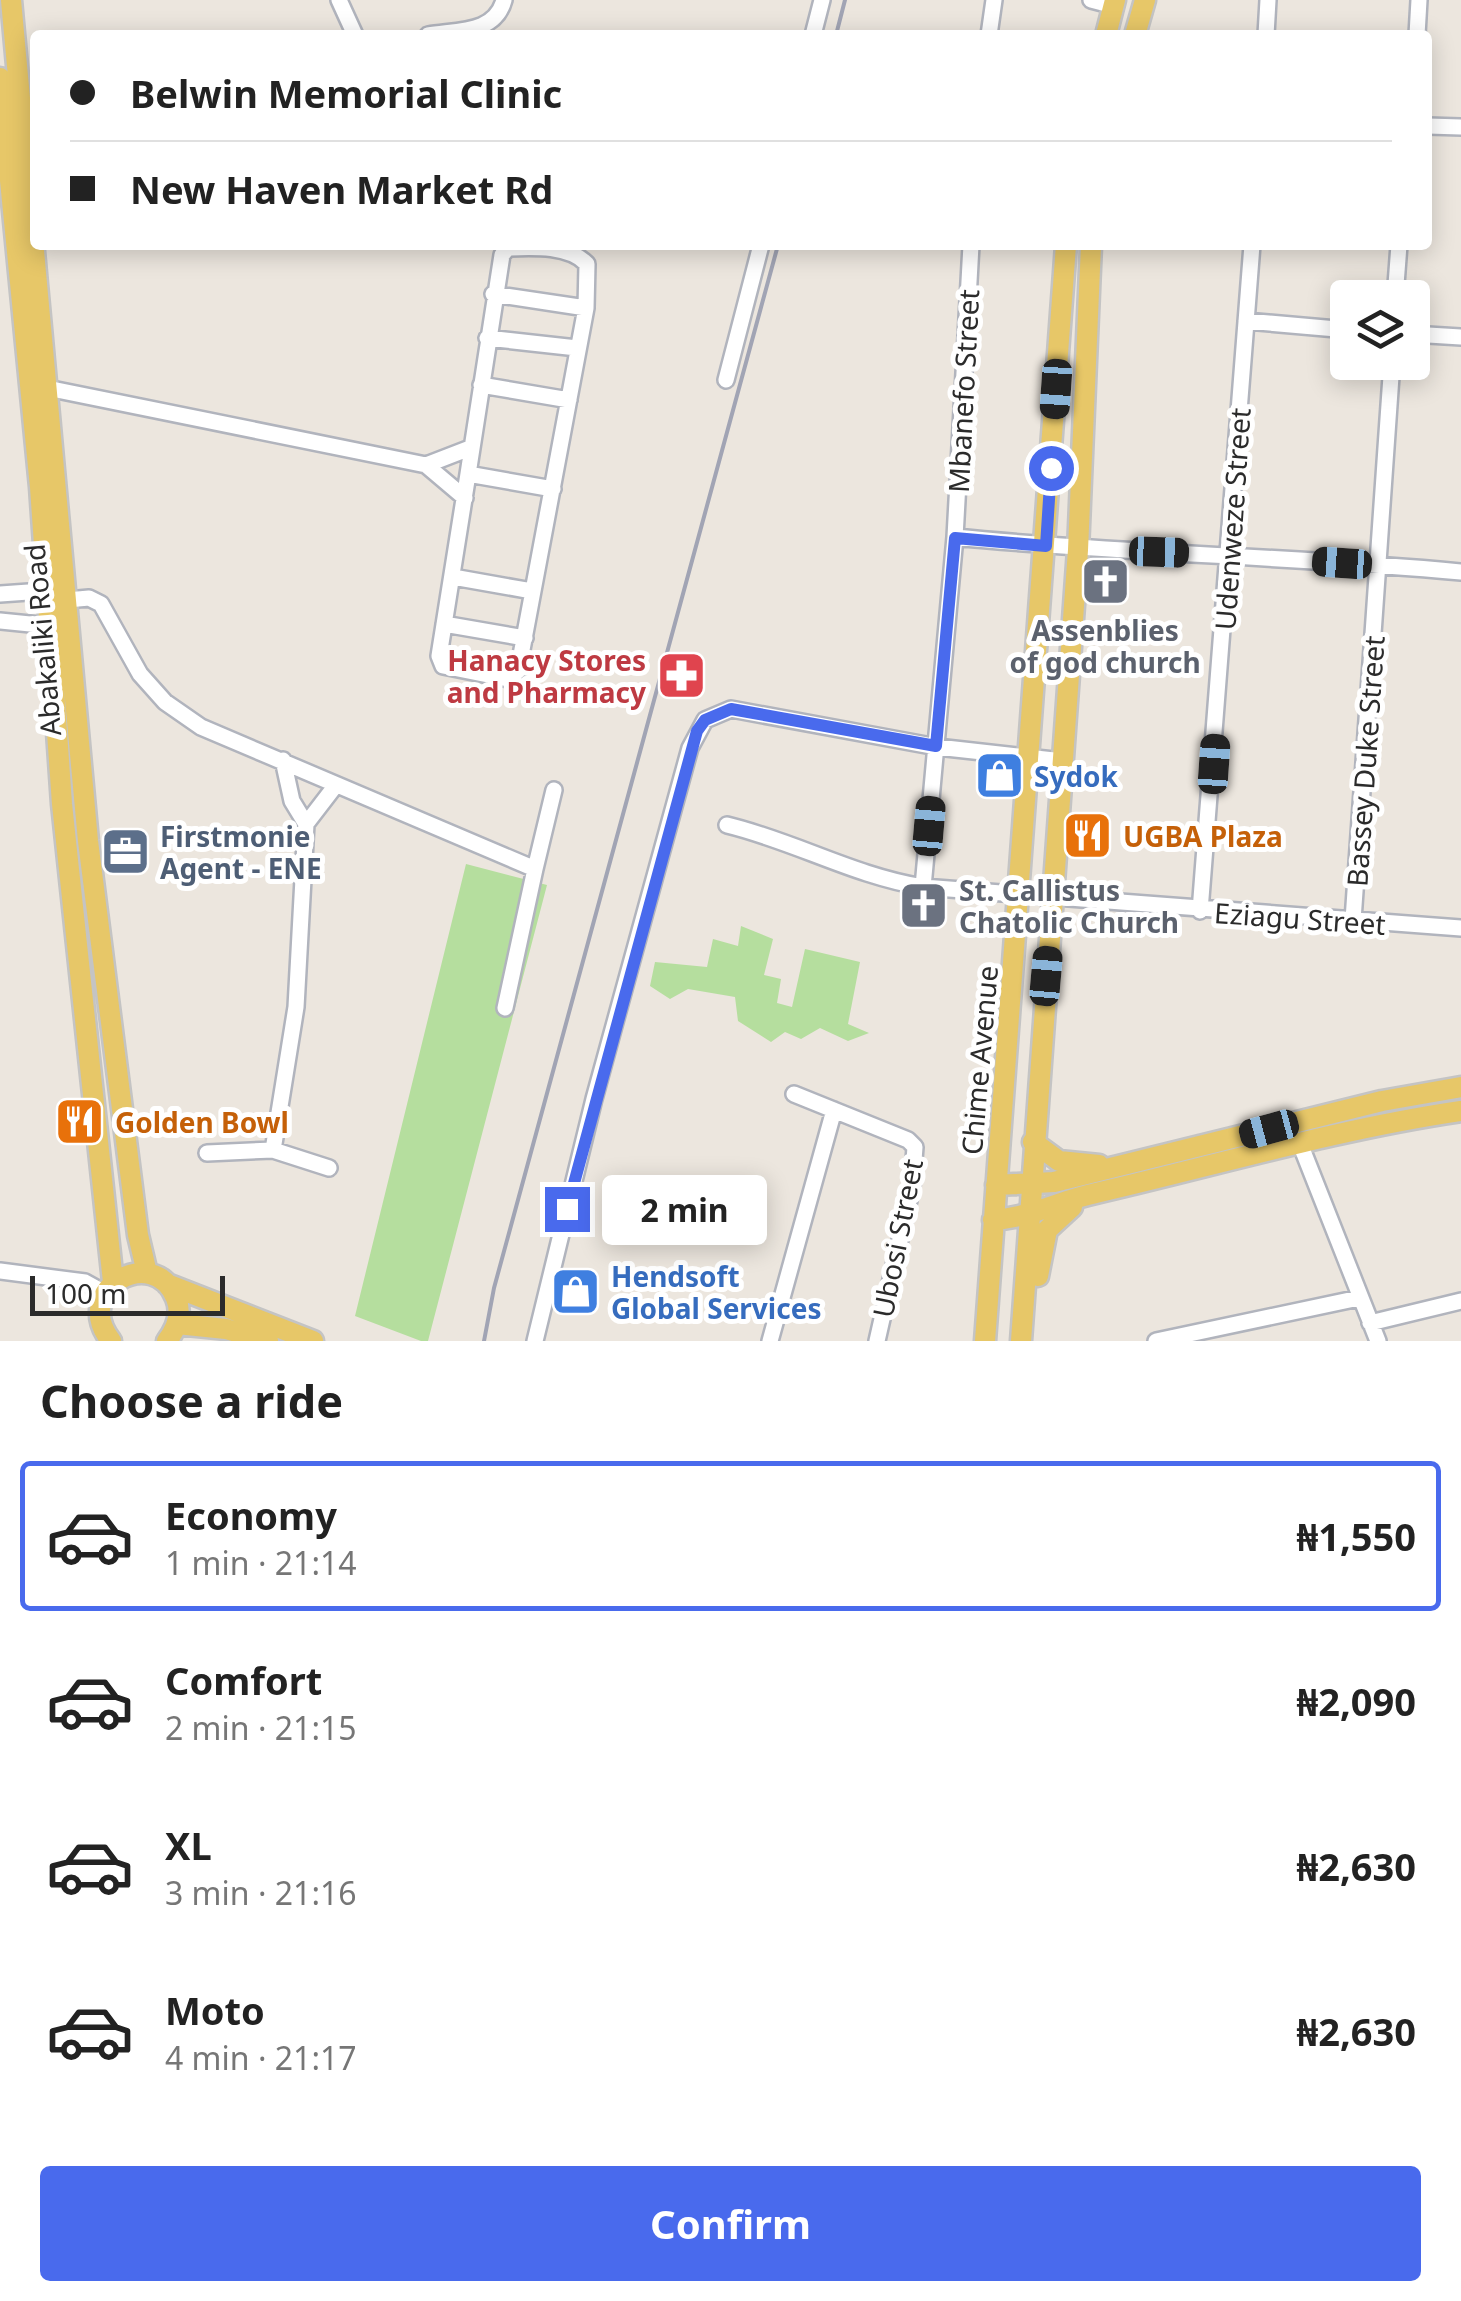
<!DOCTYPE html>
<meta charset="utf-8">
<style>
:root{--surface:#fff;--page:#f2f2f2;--text:#222;--muted:#767676;--line:#e0e0e0;--accent:#496aed}
body{margin:0;font-family:"Noto Sans",sans-serif;background:var(--page);color:var(--text);height:100vh;display:flex;flex-direction:column;font-size:38px;white-space:nowrap}
*{box-sizing:border-box;margin:0}
p{font-size:32px;color:var(--muted)}
.icon{flex:none;width:55px;height:55px;fill:none;stroke:currentColor;stroke-width:2;stroke-linecap:round;stroke-linejoin:round}
.map{position:relative;height:1341px;overflow:hidden}
.panel{display:flex;flex-direction:column;background:var(--surface);flex:1}
.panel>*{flex:none}
.top-card{position:absolute;left:30px;top:30px;width:1402px;height:220px;border-radius:10px;box-shadow:0 5px 25px #0003;display:grid;align-content:center;height:220px;padding:0 40px;background:var(--surface)}
.controls{position:absolute;left:1330px;top:280px;display:grid;gap:20px}
.controls a{display:grid;place-items:center;width:100px;height:100px;border-radius:10px;background:var(--surface);box-shadow:0 5px 25px #0003;font-size:50px}
.scale{position:absolute;left:30px;bottom:25px;width:195px;box-sizing:border-box;padding-left:10px;border:5px solid #2b2b2b;border-top:0;font-size:28px;line-height:35px;white-space:nowrap;color:#2b2b2b;-webkit-text-stroke:8px #fff;paint-order:stroke}
.end{position:absolute;width:45px;height:45px;margin:-22px;border:12px solid #496aed;background:#fff;box-shadow:0 0 0 5px #fff}
.from{border-radius:50%}
.bubble{position:absolute;height:70px;border-radius:10px;background:var(--surface);box-shadow:0 5px 25px #0003;font-size:32px;font-weight:700;line-height:70px;text-align:center}
.car{position:absolute;width:30px;height:60px;margin:-30px -15px;border-radius:12px;box-shadow:0 0 8px 2px #0007;background:linear-gradient(#222 24%,#8ab4d8 0 40%,#222 0 76%,#8ab4d8 0 86%,#222 0)}
.top-card b{display:flex;align-items:center;gap:35px;height:95px;font-size:38px}
.top-card b+b{border-top:2px solid var(--line)}
.top-card i{width:25px;height:25px;background:var(--text)}
ul{padding:0;list-style:none}
li{display:flex;align-items:center;gap:30px;height:150px;margin:0 20px 15px;padding:0 20px;border:5px solid transparent;border-radius:10px}
li div{flex:1}
li b{display:block;font-size:38px}
li em{font-style:normal;font-weight:700}
li.current{border-color:var(--accent)}
li>.icon{width:90px;height:90px;stroke-width:1.5}
h2{padding:0 40px;font-size:45px;line-height:120px}
.cta{display:flex;gap:20px;margin-top:auto;padding:20px 40px}
.cta a{flex:1;height:115px;border-radius:10px;background:var(--accent);color:#fff;font-size:40px;font-weight:700;line-height:115px;text-align:center}
.map>svg:first-child{display:block}
.green{fill:#b5de9e}
.lines{fill:none;stroke-linecap:round;stroke-linejoin:round}
.minor-casing{stroke:#b1b4bd;stroke-width:20}
.major-casing{stroke:#c4c4c4;stroke-width:25}
.minor{stroke:#fff;stroke-width:15}
.major{stroke:#e7c768;stroke-width:20}
.rail{stroke:#a1a4b4;stroke-width:4}
.route{stroke:#496aed;stroke-width:12}
.labels{text-anchor:middle;dominant-baseline:central;stroke-width:10;stroke-linejoin:round;paint-order:stroke}
.street-label{font-size:28px;fill:#2b2b2b;stroke:#fff}
.worship-label{font-size:28px;font-weight:bold;fill:#5b616d;stroke:#fff}
.health-label{font-size:28px;font-weight:bold;fill:#be3a42;stroke:#fff;text-anchor:end}
.shop-label{font-size:28px;font-weight:bold;fill:#366cbe;stroke:#fff;text-anchor:start}
.service-label{font-size:28px;font-weight:bold;fill:#4e5e75;stroke:#fff;text-anchor:start}
.food-label{font-size:28px;font-weight:bold;fill:#c56008;stroke:#fff;text-anchor:start}
</style>
<div class="map">
<svg width="1461" height="1341" viewBox="0 0 1461 1341">
<rect width="100%" height="100%" fill="#ece6de"/>
<path class="green" d="M 466,864 L 547,885 L 428,1341 L 421,1341 L 355,1316 Z
M 741,926 L 773,939 L 764,975 L 781,979 L 777,1003 L 792,1007 L 805,949 L 860,962 L 848,1024 L 869,1033 L 848,1041 L 820,1028 L 801,1039 L 785,1032 L 771,1042 L 738,1021 L 735,997 L 688,989 L 670,999 L 650,986 L 655,962 L 707,967 L 713,939 L 738,946 Z"/>
<g class="lines">
<defs>
<path id="minor" d="M 339,0 L 355,35
M 1091,0 L 1114,6
M 428,35 C 457,30 495,34 504,0
M 813,35 L 822,0
M 989,35 L 994,0
M 1266,35 L 1268,0
M 1417,35 L 1419,0
M 1428,126 L 1461,127
M 971,245 L 955,537 L 923,887 L 1461,928
M 493,294 L 586,308
M 1395,298 L 1399,245
M 1246,321 L 1348,330
M 1412,334 L 1461,337
M 487,338 L 577,348
M 726,380 L 761,245
M 481,385 L 569,400
M 47,388 L 426,465 L 465,498
M 426,465 L 470,448
M 468,474 L 502,255 L 508,248 C 533,247 569,245 587,264 L 586,308 L 518,671 L 508,679 L 443,666 L 439,656 L 468,474 L 553,489
M 955,537 C 1123,554 1292,556 1461,572
M 453,577 L 532,591
M 0,594 L 57,590
M 67,600 L 89,598 L 101,604 L 140,674 L 165,702 L 201,727 L 535,869 L 505,1008
M 0,621 L 60,627
M 444,624 L 525,638
M 283,760 L 292,801 L 306,824
M 727,825 C 794,841 854,876 923,887
M 535,869 L 554,790
M 1200,911 L 1252,245
M 1353,920 L 1392,362
M 794,1094 L 908,1140 L 915,1147 L 912,1187 L 877,1341
M 1301,1146 L 1378,1341
M 273,1150 L 296,1007 L 306,824 L 336,785
M 207,1153 L 273,1150 L 329,1168
M 0,1271 L 85,1282 L 105,1293
M 1370,1323 L 1461,1301
M 535,1341 L 594,1099 L 690,748 L 705,720 L 731,709 L 937,747 L 1063,761
M 770,1341 L 834,1110
M 1156,1341 L 1359,1298"/>
<path id="major" d="M 11,0 L 88,841 L 138,1235 L 147,1273
M 1106,35 L 1115,0
M 1135,35 L 1145,0
M 0,78 L 40,487 L 62,804 L 113,1282
M 1033,1142 L 1059,1161 L 1099,1165
M 996,1185 L 1054,1182 L 1382,1101 L 1461,1087
M 993,1220 C 1033,1217 1058,1201 1096,1193 C 1217,1165 1338,1129 1461,1111
M 1038,1276 L 1047,1230 L 1072,1207
M 167,1284 L 313,1341
M 177,1324 L 226,1329 L 268,1341
M 111,1341 C 70,1289 154,1243 176,1298 C 182,1313 177,1328 167,1341
M 985,1341 L 1066,245
M 1021,1341 L 1078,550 L 1091,245"/>
</defs>
<use href="#minor" class="minor-casing"/>
<use href="#major" class="major-casing"/>
<use href="#minor" class="minor"/>
<use href="#major" class="major"/>
<path class="rail" d="M 836,35 L 845,0
M 484,1341 L 494,1288 L 778,245"/>
</g>
<g class="lines">
<path class="route" d="M 567,1209 L 697,731 L 705,720 L 731,709 L 936,746 L 955,538 L 1046,546 L 1051,468"/>
</g>
<defs>
<symbol id="church-square" viewBox="-11 -11 22 22"><rect x="-9" y="-9" width="18" height="18" rx="4" fill="#6b7280" stroke="#fff"/><path d="M-1.2-6h2.4v3.5h3.3v2.4h-3.3V6h-2.4V-.1h-3.3v-2.4h3.3Z" fill="#fff"/></symbol>
<symbol id="pharmacy-square" viewBox="-11 -11 22 22"><rect x="-9" y="-9" width="18" height="18" rx="4" fill="#e0444e" stroke="#fff"/><path d="M-2-6h4v4h4v4h-4v4h-4v-4h-4v-4h4Z" fill="#fff"/></symbol>
<symbol id="shop-square" viewBox="-11 -11 22 22"><rect x="-9" y="-9" width="18" height="18" rx="4" fill="#3f7fe0" stroke="#fff"/><path d="M-5-2.5h2.3a2.7 3.5 0 0 1 5.4 0H5L5.5 6h-11ZM-1.5-2.5h3a1.5 2.3 0 0 0-3 0Z" fill="#fff"/></symbol>
<symbol id="restaurant-square" viewBox="-11 -11 22 22"><rect x="-9" y="-9" width="18" height="18" rx="4" fill="#e8710a" stroke="#fff"/><path d="M-5-6h1v4h1v-4h1v4h1v-4h1v5L-1.5 .5V6h-2V.5L-5-1ZM5-6V6H3V1.5H1.5Q1.5-4 5-6Z" fill="#fff"/></symbol>
<symbol id="office-square" viewBox="-11 -11 22 22"><rect x="-9" y="-9" width="18" height="18" rx="4" fill="#5c6f8a" stroke="#fff"/><path d="M-6-3h4V-5.5h4V-3h4V5H-6ZM-1-4.5V-3h2v-1.5ZM-6 0V1H6V0Z" fill="#fff"/></symbol>
</defs>
<g fill-rule="evenodd">
<use href="#church-square" x="1078" y="554" width="55" height="55"/>
<use href="#pharmacy-square" x="654" y="648" width="55" height="55"/>
<use href="#shop-square" x="972" y="748" width="55" height="55"/>
<use href="#restaurant-square" x="1060" y="808" width="55" height="55"/>
<use href="#office-square" x="98" y="824" width="55" height="55"/>
<use href="#church-square" x="896" y="878" width="55" height="55"/>
<use href="#restaurant-square" x="52" y="1094" width="55" height="55"/>
<use href="#shop-square" x="548" y="1264" width="55" height="55"/>
</g>
<g class="labels">
<g class="street-label">
<text transform="translate(963 391) rotate(-87)">Mbanefo Street</text>
<text transform="translate(1232 519) rotate(-86)">Udenweze Street</text>
<text transform="translate(42 640) rotate(-95)">Abakaliki Road</text>
<text transform="translate(1365 761) rotate(-86)">Bassey Duke Street</text>
<text transform="translate(1300 918) rotate(4)">Eziagu Street</text>
<text transform="translate(979 1060) rotate(-85)">Chime Avenue</text>
<text transform="translate(897 1238) rotate(-79)">Ubosi Street</text>
</g>
<g class="worship-label">
<text x="1105" y="630">Assenblies<tspan x="1105" dy="32">of god church</tspan></text>
<text x="959" y="890" text-anchor="start">St. Callistus<tspan x="959" dy="32">Chatolic Church</tspan></text>
</g>
<g class="health-label">
<text x="646" y="660">Hanacy Stores<tspan x="646" dy="32">and Pharmacy</tspan></text>
</g>
<g class="shop-label">
<text x="1034" y="776">Sydok</text>
<text x="611" y="1276">Hendsoft<tspan x="611" dy="32">Global Services</tspan></text>
</g>
<g class="service-label">
<text x="160" y="836">Firstmonie<tspan x="160" dy="32">Agent - ENE</tspan></text>
</g>
<g class="food-label">
<text x="1123" y="836">UGBA Plaza</text>
<text x="115" y="1122">Golden Bowl</text>
</g>
</g>
</svg>
<div class="controls">
<a><svg class="icon" aria-label="layers" viewBox="0 0 24 24"><path d="M12 4l9 5-9 5-9-5zM3 14l9 5 9-5"/></svg></a>
</div>
<div class="scale">100 m</div>
<i class="end from" style="left:1051px;top:468px"></i>
<i class="end" style="left:567px;top:1209px"></i>
<div class="bubble" style="left:602px;top:1175px;width:165px">2 min</div>
<i class="car" style="left:1056px;top:389px;rotate:184deg"></i>
<i class="car" style="left:1159px;top:552px;rotate:92deg"></i>
<i class="car" style="left:1342px;top:563px;rotate:274deg"></i>
<i class="car" style="left:1214px;top:764px;rotate:4deg"></i>
<i class="car" style="left:929px;top:826px;rotate:5deg"></i>
<i class="car" style="left:1046px;top:976px;rotate:5deg"></i>
<i class="car" style="left:1269px;top:1129px;rotate:255deg"></i>
<div class="top-card">
<b><i class="from"></i>Belwin Memorial Clinic</b>
<b><i></i>New Haven Market Rd</b>
</div>
</div>
<section class="panel">
<h2>Choose a ride</h2>
<ul>
<li class="current"><svg class="icon" aria-label="car" viewBox="0 0 24 24"><path d="M5 17H2v-5l4-1 3-4h7l3 4 3 1v5h-3M9 17h6M6 11h13"/><circle cx="7" cy="17" r="2"/><circle cx="17" cy="17" r="2"/></svg><div><b>Economy</b><p>1 min · 21:14</p></div><em>₦1,550</em></li>
<li><svg class="icon" aria-label="car" viewBox="0 0 24 24"><path d="M5 17H2v-5l4-1 3-4h7l3 4 3 1v5h-3M9 17h6M6 11h13"/><circle cx="7" cy="17" r="2"/><circle cx="17" cy="17" r="2"/></svg><div><b>Comfort</b><p>2 min · 21:15</p></div><em>₦2,090</em></li>
<li><svg class="icon" aria-label="car" viewBox="0 0 24 24"><path d="M5 17H2v-5l4-1 3-4h7l3 4 3 1v5h-3M9 17h6M6 11h13"/><circle cx="7" cy="17" r="2"/><circle cx="17" cy="17" r="2"/></svg><div><b>XL</b><p>3 min · 21:16</p></div><em>₦2,630</em></li>
<li><svg class="icon" aria-label="car" viewBox="0 0 24 24"><path d="M5 17H2v-5l4-1 3-4h7l3 4 3 1v5h-3M9 17h6M6 11h13"/><circle cx="7" cy="17" r="2"/><circle cx="17" cy="17" r="2"/></svg><div><b>Moto</b><p>4 min · 21:17</p></div><em>₦2,630</em></li>
</ul>
<div class="cta"><a>Confirm</a></div>
</section>
